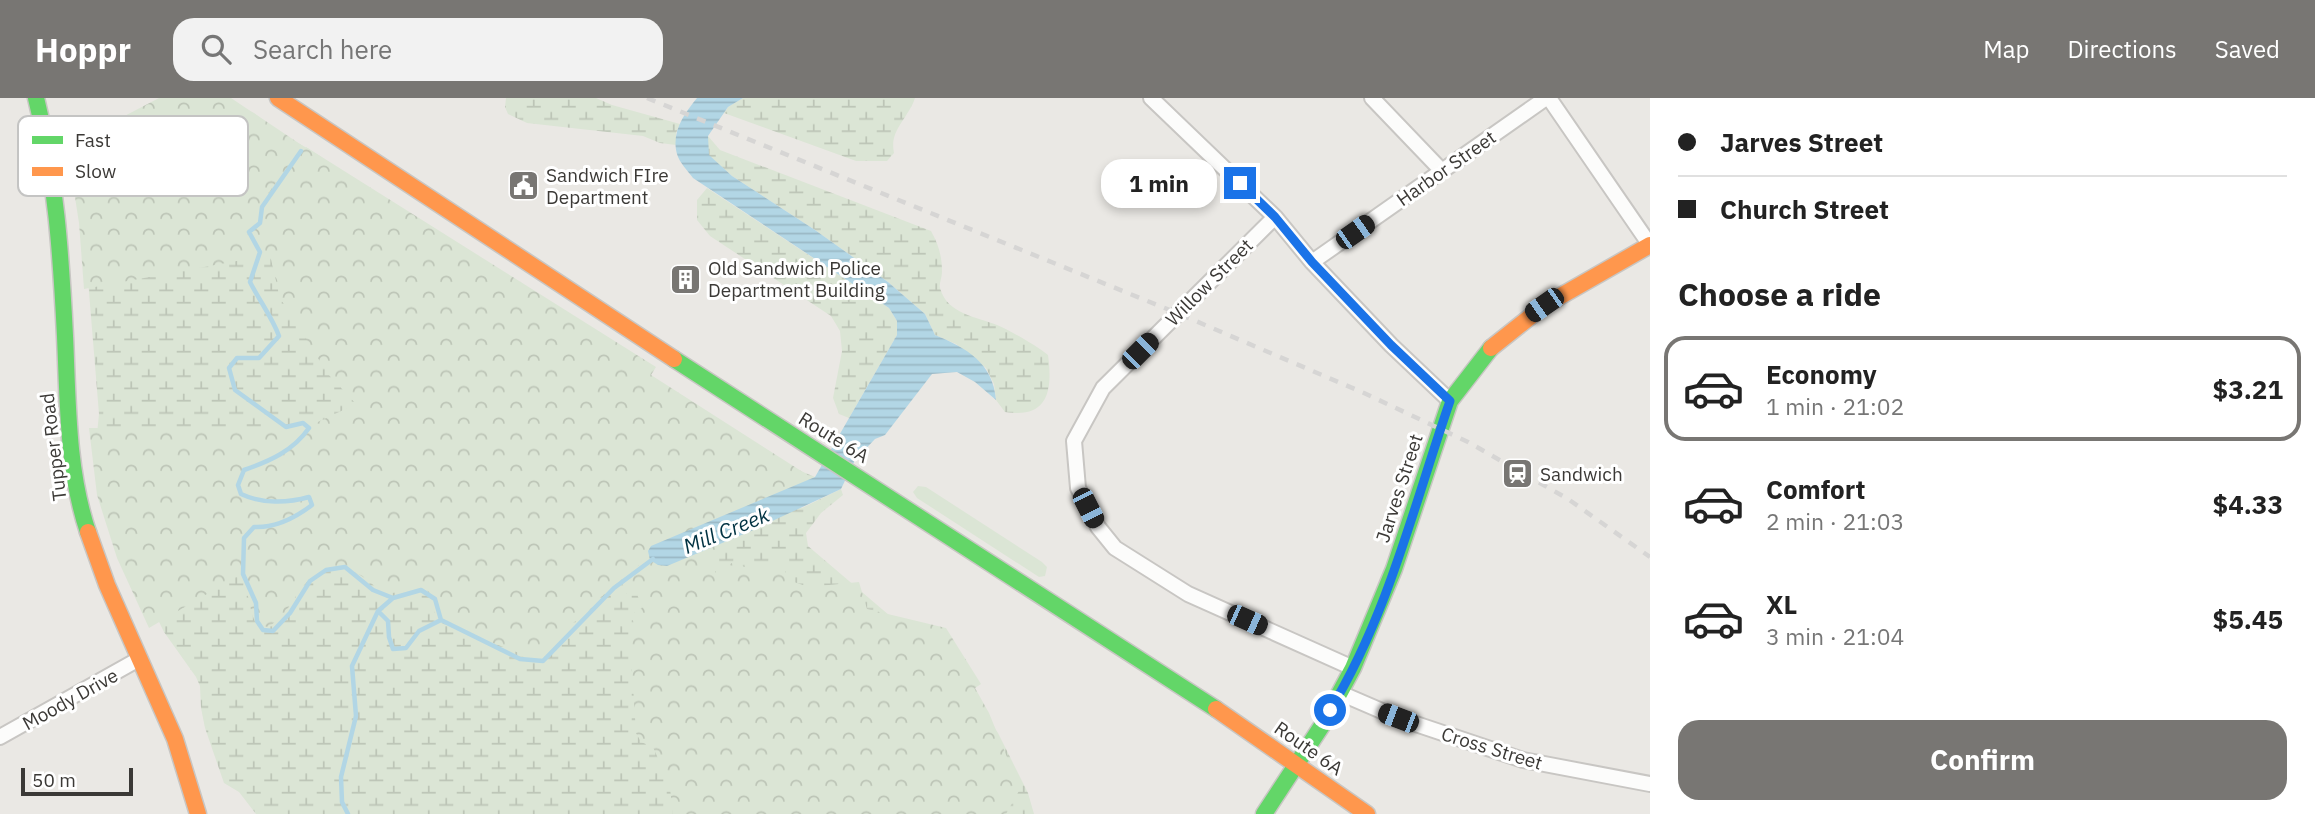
<!DOCTYPE html>
<meta charset="utf-8">
<style>
:root{--surface:#fff;--page:#f2f2f2;--text:#222;--muted:#767676;--line:#e0e0e0;--accent:#787673}
body{margin:0;font-family:"IBM Plex Sans",sans-serif;background:var(--page);color:var(--text);height:100vh;display:flex;flex-direction:column;font-size:26px;white-space:nowrap}
*{box-sizing:border-box;margin:0}
p{font-size:23px;color:var(--muted)}
.icon{flex:none;width:38px;height:38px;fill:none;stroke:currentColor;stroke-width:2;stroke-linecap:round;stroke-linejoin:round}
.map{position:relative;flex:1;overflow:hidden}
.details{display:flex;flex-direction:column;background:var(--surface);width:665px}
.details>*{flex:none}
.banner{display:grid;align-content:center;height:154px;padding:0 28px;background:var(--surface)}
.scale{position:absolute;left:21px;bottom:18px;width:112px;box-sizing:border-box;padding-left:7px;border:4px solid #3b3936;border-top:0;font-size:19px;line-height:24px;white-space:nowrap;color:#3b3936;-webkit-text-stroke:5px #fff;paint-order:stroke}
.end{position:absolute;width:32px;height:32px;margin:-16px;border:9px solid #1a73e8;background:#fff;box-shadow:0 0 0 4px #fff}
.from{border-radius:50%}
.bubble{position:absolute;height:49px;border-radius:21px;background:var(--surface);box-shadow:0 4px 10px #0003;font-size:23px;font-weight:700;line-height:49px;text-align:center}
.car{position:absolute;width:21px;height:42px;margin:-21px -10px;border-radius:9px;box-shadow:0 0 5px 2px #0007;background:linear-gradient(#222 24%,#8ab4d8 0 40%,#222 0 76%,#8ab4d8 0 86%,#222 0)}
.banner b{display:flex;align-items:center;gap:24px;height:66px;font-size:26px}
.banner b+b{border-top:2px solid var(--line)}
.banner i{width:18px;height:18px;background:var(--text)}
ul{padding:0;list-style:none}
li{display:flex;align-items:center;gap:21px;height:105px;margin:0 14px 10px;padding:0 14px;border:4px solid transparent;border-radius:21px}
li div{flex:1}
li b{display:block;font-size:26px}
li em{font-style:normal;font-weight:700}
li.active{border-color:var(--accent)}
li>.icon{width:63px;height:63px;stroke-width:1.5}
h2{padding:0 28px;font-size:32px;line-height:84px}
.primary-button{display:flex;gap:14px;margin-top:auto;padding:14px 28px}
.primary-button a{flex:1;height:80px;border-radius:21px;background:var(--accent);color:#fff;font-size:28px;font-weight:700;line-height:80px;text-align:center}
header{display:flex;align-items:center;gap:42px;box-sizing:border-box;height:98px;padding:0 35px;background:var(--accent);color:#fff}
header strong{font-size:33px}
nav{display:flex;gap:38px;margin-inline-start:auto;font-size:24px}
.search{width:490px;height:63px;background:var(--page);display:flex;align-items:center;gap:18px;box-sizing:border-box;padding:0 24px;border-radius:21px;color:var(--muted);font-size:26px}
main{display:flex;flex:1;min-height:0}
.map>svg:first-child{display:block}
.grass{fill:#dbe5d5}
.wetland{fill:url(#wetland-marsh)}
.park{fill:url(#park-crowns)}
.water{fill:url(#water-rules)}
.lines{fill:none;stroke-linecap:round;stroke-linejoin:round}
.stream{stroke:#b2d6e5;stroke-width:4.5}
.street-casing{stroke:#c8c6c3;stroke-width:18}
.fast-casing{stroke:#c8c6c3;stroke-width:19}
.slow-casing{stroke:#c8c6c3;stroke-width:19}
.street{stroke:#fcfcfb;stroke-width:14}
.fast{stroke:#63d668;stroke-width:16}
.slow{stroke:#ff974d;stroke-width:16}
.rail{stroke:#d6d5d4;stroke-width:4.5;stroke-dasharray:9 9;stroke-linecap:butt}
.route{stroke:#1a73e8;stroke-width:9}
.labels{text-anchor:middle;dominant-baseline:central;stroke-width:6;stroke-linejoin:round;paint-order:stroke}
.street-label{font-size:19px;fill:#3b3936;stroke:#fff}
.poi-label{font-size:19px;fill:#3b3936;stroke:#fff;text-anchor:start}
.water-label{font-size:21px;font-style:italic;fill:#013242;stroke:#fff}
.key{fill:#fff;stroke:#c4c4c3;stroke-width:2}
.key-label{font-size:19px;fill:#3b3936}
</style>
<header>
<strong>Hoppr</strong>
<div class="search"><svg class="icon" aria-label="search" viewBox="0 0 24 24"><circle cx="10" cy="10" r="6"/><path d="M15 15l6 6"/></svg>Search here</div>
<nav><a>Map</a><a>Directions</a><a>Saved</a></nav>
</header>
<main>
<div class="map">
<svg width="1650" height="716" viewBox="0 0 1650 716">
<defs>
<pattern id="wetland-marsh" width="20" height="14" patternUnits="userSpaceOnUse" patternTransform="scale(1.75)"><rect width="20" height="14" fill="#dbe5d5"/><path d="M1 5h8M5 5V1M11 12h8M15 12V8" fill="none" stroke="#bdc5b7"/></pattern>
<pattern id="park-crowns" width="20" height="18" patternUnits="userSpaceOnUse" patternTransform="scale(1.75)"><rect width="20" height="18" fill="#dbe5d5"/><path d="M2 6a3 3 0 1 1 6 0M12 15a3 3 0 1 1 6 0" fill="none" stroke="#bdc5b7"/></pattern>
<pattern id="water-rules" width="6" height="5" patternUnits="userSpaceOnUse" patternTransform="scale(1.75)"><rect width="6" height="5" fill="#b2d6e5"/><path d="M0 2.5h6" fill="none" stroke="#9ab8c5"/></pattern>
</defs>
<rect width="100%" height="100%" fill="#eae8e4"/>
<path class="grass" d="M 918,388 L 926,389 L 1042,464 L 1047,469 L 1045,478 L 1039,479 L 917,400 L 913,394 Z"/>
<path class="wetland" d="M 223,0 L 254,15 L 286,39 L 309,51 L 770,360 L 815,379 L 747,409 L 802,410 L 841,391 L 843,397 L 821,415 L 806,435 L 808,448 L 917,541 L 977,604 L 998,635 L 1028,695 L 1034,716 L 256,716 L 239,694 L 224,685 L 205,630 L 201,610 L 200,588 L 196,579 L 164,534 L 107,418 L 97,336 L 99,316 L 87,170 Z
M 506,0 L 596,0 L 612,7 L 680,26 L 676,35 L 676,47 L 660,45 L 643,38 L 527,25 L 508,16 L 505,9 Z
M 743,0 L 915,0 C 908,21 889,32 894,55 L 887,63 L 856,63 L 724,15 L 728,9 Z
M 708,38 L 720,52 L 931,133 C 939,147 942,159 942,174 C 942,179 939,186 940,190 C 947,216 977,219 997,227 C 1011,233 1037,248 1048,257 C 1053,293 1048,321 1005,314 L 996,302 L 994,286 L 986,270 L 956,246 L 935,237 L 925,216 L 888,184 L 815,132 L 732,78 L 708,57 Z
M 707,90 L 889,210 L 897,223 L 897,237 L 849,320 L 839,316 L 833,300 L 842,253 L 840,233 L 831,218 L 710,138 L 697,122 L 697,102 Z"/>
<path class="park" d="M 159,0 L 231,0 L 303,48 L 261,105 L 306,49 L 656,269 L 651,277 L 820,385 L 731,420 L 740,441 L 737,447 C 720,452 705,464 720,481 L 727,478 L 728,468 L 733,464 L 761,476 L 770,471 L 781,458 L 788,458 L 789,463 L 784,469 L 788,482 L 809,489 L 859,484 L 867,511 L 946,530 L 981,586 L 975,590 L 989,615 L 1020,691 L 1006,716 L 673,716 L 668,673 L 663,672 L 653,649 L 641,644 L 636,635 L 630,541 L 635,532 L 632,518 L 635,514 L 642,510 L 637,496 L 627,496 L 621,483 L 645,462 L 601,499 L 583,519 L 569,527 L 548,552 L 537,559 L 527,558 L 433,522 L 437,504 L 424,488 C 410,487 401,496 388,495 C 379,494 373,486 366,481 C 351,469 326,467 311,480 C 293,496 291,515 268,529 L 256,526 C 248,509 249,492 241,476 L 149,530 L 117,460 L 97,397 L 89,330 L 303,331 L 356,306 L 328,276 L 280,200 L 270,157 L 84,191 L 79,125 L 67,48 Z"/>
<path class="water" d="M 697,0 L 743,0 L 728,9 L 708,38 L 709,57 L 732,78 L 815,132 L 888,184 L 925,216 L 935,237 C 967,250 993,265 996,302 L 975,284 L 957,274 L 932,276 L 885,337 L 875,341 L 855,362 L 841,391 L 751,433 L 667,468 L 658,467 L 650,462 L 648,453 L 651,448 L 815,379 L 897,237 L 897,223 L 889,210 L 693,80 C 688,73 679,64 677,56 C 671,34 684,16 697,0 Z"/>
<g class="lines">
<path class="stream" d="M 301,53 L 262,109 L 260,125 L 249,134 L 260,154 L 250,184 C 259,202 272,219 279,238 L 259,260 L 237,260 L 229,270 L 235,292 L 286,329 L 303,325 L 309,330 C 293,353 270,363 244,372 L 238,387 L 241,396 C 262,406 288,405 309,399 L 312,407 C 295,420 276,430 254,429 L 244,440 L 243,476 L 256,505 L 257,523 L 263,532 L 273,533 L 290,515 L 310,483 L 326,472 L 345,469 L 373,492 L 393,500
M 378,513 L 388,523 L 389,539 L 393,551 L 406,550 L 419,533 L 441,522
M 348,716 L 342,704 L 341,679 L 356,618 L 352,568 L 378,513 L 393,500 L 421,492 L 435,501 L 441,522 L 520,561 L 543,563 L 614,490 L 653,461"/>
<defs>
<path id="street" d="M 1151,0 L 1275,119 L 1312,164 L 1391,247 L 1450,303
M 1372,0 L 1442,73
M 1549,0 L 1650,147
M 1275,119 L 1103,290 L 1074,343 L 1078,390 L 1098,429 L 1115,450 L 1188,496 L 1353,570
M 1312,164 L 1546,0
M 1340,595 L 1398,620 L 1523,662 L 1650,686
M 0,639 L 139,561"/>
<path id="fast" d="M 36,0 C 56,79 61,158 65,238 C 68,304 67,372 88,434
M 674,261 L 1216,611
M 1264,716 L 1323,626 L 1353,570 L 1394,471 L 1450,303 L 1491,250"/>
<path id="slow" d="M 278,0 L 674,261
M 1491,250 L 1545,207 L 1650,147
M 88,434 L 107,487 L 175,641 L 198,716
M 1216,611 L 1367,716"/>
</defs>
<use href="#street" class="street-casing"/>
<use href="#fast" class="fast-casing"/>
<use href="#slow" class="slow-casing"/>
<use href="#street" class="street"/>
<use href="#fast" class="fast"/>
<use href="#slow" class="slow"/>
<path class="rail" d="M 647,0 L 1177,215 L 1364,295 L 1468,344 L 1568,401 L 1650,459"/>
</g>
<g class="lines">
<path class="route" d="M 1240,85 L 1275,119 L 1312,164 L 1391,247 L 1450,303 C 1414,407 1388,517 1330,612"/>
</g>
<defs>
<symbol id="civic-square" viewBox="-11 -11 22 22"><rect x="-9" y="-9" width="18" height="18" rx="4" fill="#787673" stroke="#fff"/><path d="M-.6-6.5H3V-4.5H.6V-3L4-1V1h2V6H-6V1h2V-1L-.6-3ZM-1.2 2.5V6h2.4V2.5Z" fill="#fff"/></symbol>
<symbol id="building-square" viewBox="-11 -11 22 22"><rect x="-9" y="-9" width="18" height="18" rx="4" fill="#787673" stroke="#fff"/><path d="M-4-6H4V6H1V3H-1V6H-4ZM-2.5-4.3h1.7v1.8h-1.7ZM.8-4.3h1.7v1.8H.8ZM-2.5-1h1.7V.8h-1.7ZM.8-1h1.7V.8H.8Z" fill="#fff"/></symbol>
<symbol id="station-square" viewBox="-11 -11 22 22"><rect x="-9" y="-9" width="18" height="18" rx="4" fill="#787673" stroke="#fff"/><path d="M-3-6H3Q5-6 5-4V2Q5 4 3 4L4.5 6H3L1.5 4h-3L-3 6H-4.5L-3 4Q-5 4-5 2V-4Q-5-6-3-6ZM-3.5-4v3h7v-3ZM-3.5 1v1.5H-2V1ZM2 1v1.5H3.5V1Z" fill="#fff"/></symbol>
</defs>
<g fill-rule="evenodd">
<use href="#civic-square" x="506" y="70" width="35" height="35"/>
<use href="#building-square" x="668" y="164" width="35" height="35"/>
<use href="#station-square" x="1500" y="358" width="35" height="35"/>
</g>
<g class="labels">
<g class="street-label">
<text transform="translate(1446 70) rotate(-35)">Harbor Street</text>
<text transform="translate(1209 184) rotate(-45)">Willow Street</text>
<text transform="translate(834 339) rotate(32)">Route 6A</text>
<text transform="translate(53 349) rotate(-97)">Tupper Road</text>
<text transform="translate(1399 390) rotate(-72)">Jarves Street</text>
<text transform="translate(70 601) rotate(-29)">Moody Drive</text>
<text transform="translate(1309 650) rotate(35)">Route 6A</text>
<text transform="translate(1492 650) rotate(17)">Cross Street</text>
</g>
<g class="poi-label">
<text x="546" y="77">Sandwich FIre<tspan x="546" dy="22">Department</tspan></text>
<text x="708" y="170">Old Sandwich Police<tspan x="708" dy="22">Department Building</tspan></text>
<text x="1540" y="376">Sandwich</text>
</g>
<g class="water-label">
<text transform="translate(726 432) rotate(-22)">Mill Creek</text>
</g>
</g>
<rect x="18" y="18" width="230" height="80" rx="10" class="key"/>
<rect x="32" y="38" width="31" height="8" fill="#63d668"/>
<rect x="32" y="69" width="31" height="9" fill="#ff974d"/>
<g class="key-label">
<text x="75" y="49">Fast</text>
<text x="75" y="80">Slow</text>
</g>
</svg>
<div class="scale">50 m</div>
<i class="end from" style="left:1330px;top:612px"></i>
<i class="end" style="left:1240px;top:85px"></i>
<div class="bubble" style="left:1101px;top:61px;width:116px">1 min</div>
<i class="car" style="left:1355px;top:134px;rotate:55deg"></i>
<i class="car" style="left:1544px;top:207px;rotate:235deg"></i>
<i class="car" style="left:1140px;top:253px;rotate:45deg"></i>
<i class="car" style="left:1088px;top:410px;rotate:153deg"></i>
<i class="car" style="left:1247px;top:522px;rotate:114deg"></i>
<i class="car" style="left:1398px;top:620px;rotate:291deg"></i>
</div>
<section class="details">
<div class="banner">
<b><i class="from"></i>Jarves Street</b>
<b><i></i>Church Street</b>
</div>
<h2>Choose a ride</h2>
<ul>
<li class="active"><svg class="icon" aria-label="car" viewBox="0 0 24 24"><path d="M5 17H2v-5l4-1 3-4h7l3 4 3 1v5h-3M9 17h6M6 11h13"/><circle cx="7" cy="17" r="2"/><circle cx="17" cy="17" r="2"/></svg><div><b>Economy</b><p>1 min · 21:02</p></div><em>$3.21</em></li>
<li><svg class="icon" aria-label="car" viewBox="0 0 24 24"><path d="M5 17H2v-5l4-1 3-4h7l3 4 3 1v5h-3M9 17h6M6 11h13"/><circle cx="7" cy="17" r="2"/><circle cx="17" cy="17" r="2"/></svg><div><b>Comfort</b><p>2 min · 21:03</p></div><em>$4.33</em></li>
<li><svg class="icon" aria-label="car" viewBox="0 0 24 24"><path d="M5 17H2v-5l4-1 3-4h7l3 4 3 1v5h-3M9 17h6M6 11h13"/><circle cx="7" cy="17" r="2"/><circle cx="17" cy="17" r="2"/></svg><div><b>XL</b><p>3 min · 21:04</p></div><em>$5.45</em></li>
</ul>
<div class="primary-button"><a>Confirm</a></div>
</section>
</main>
